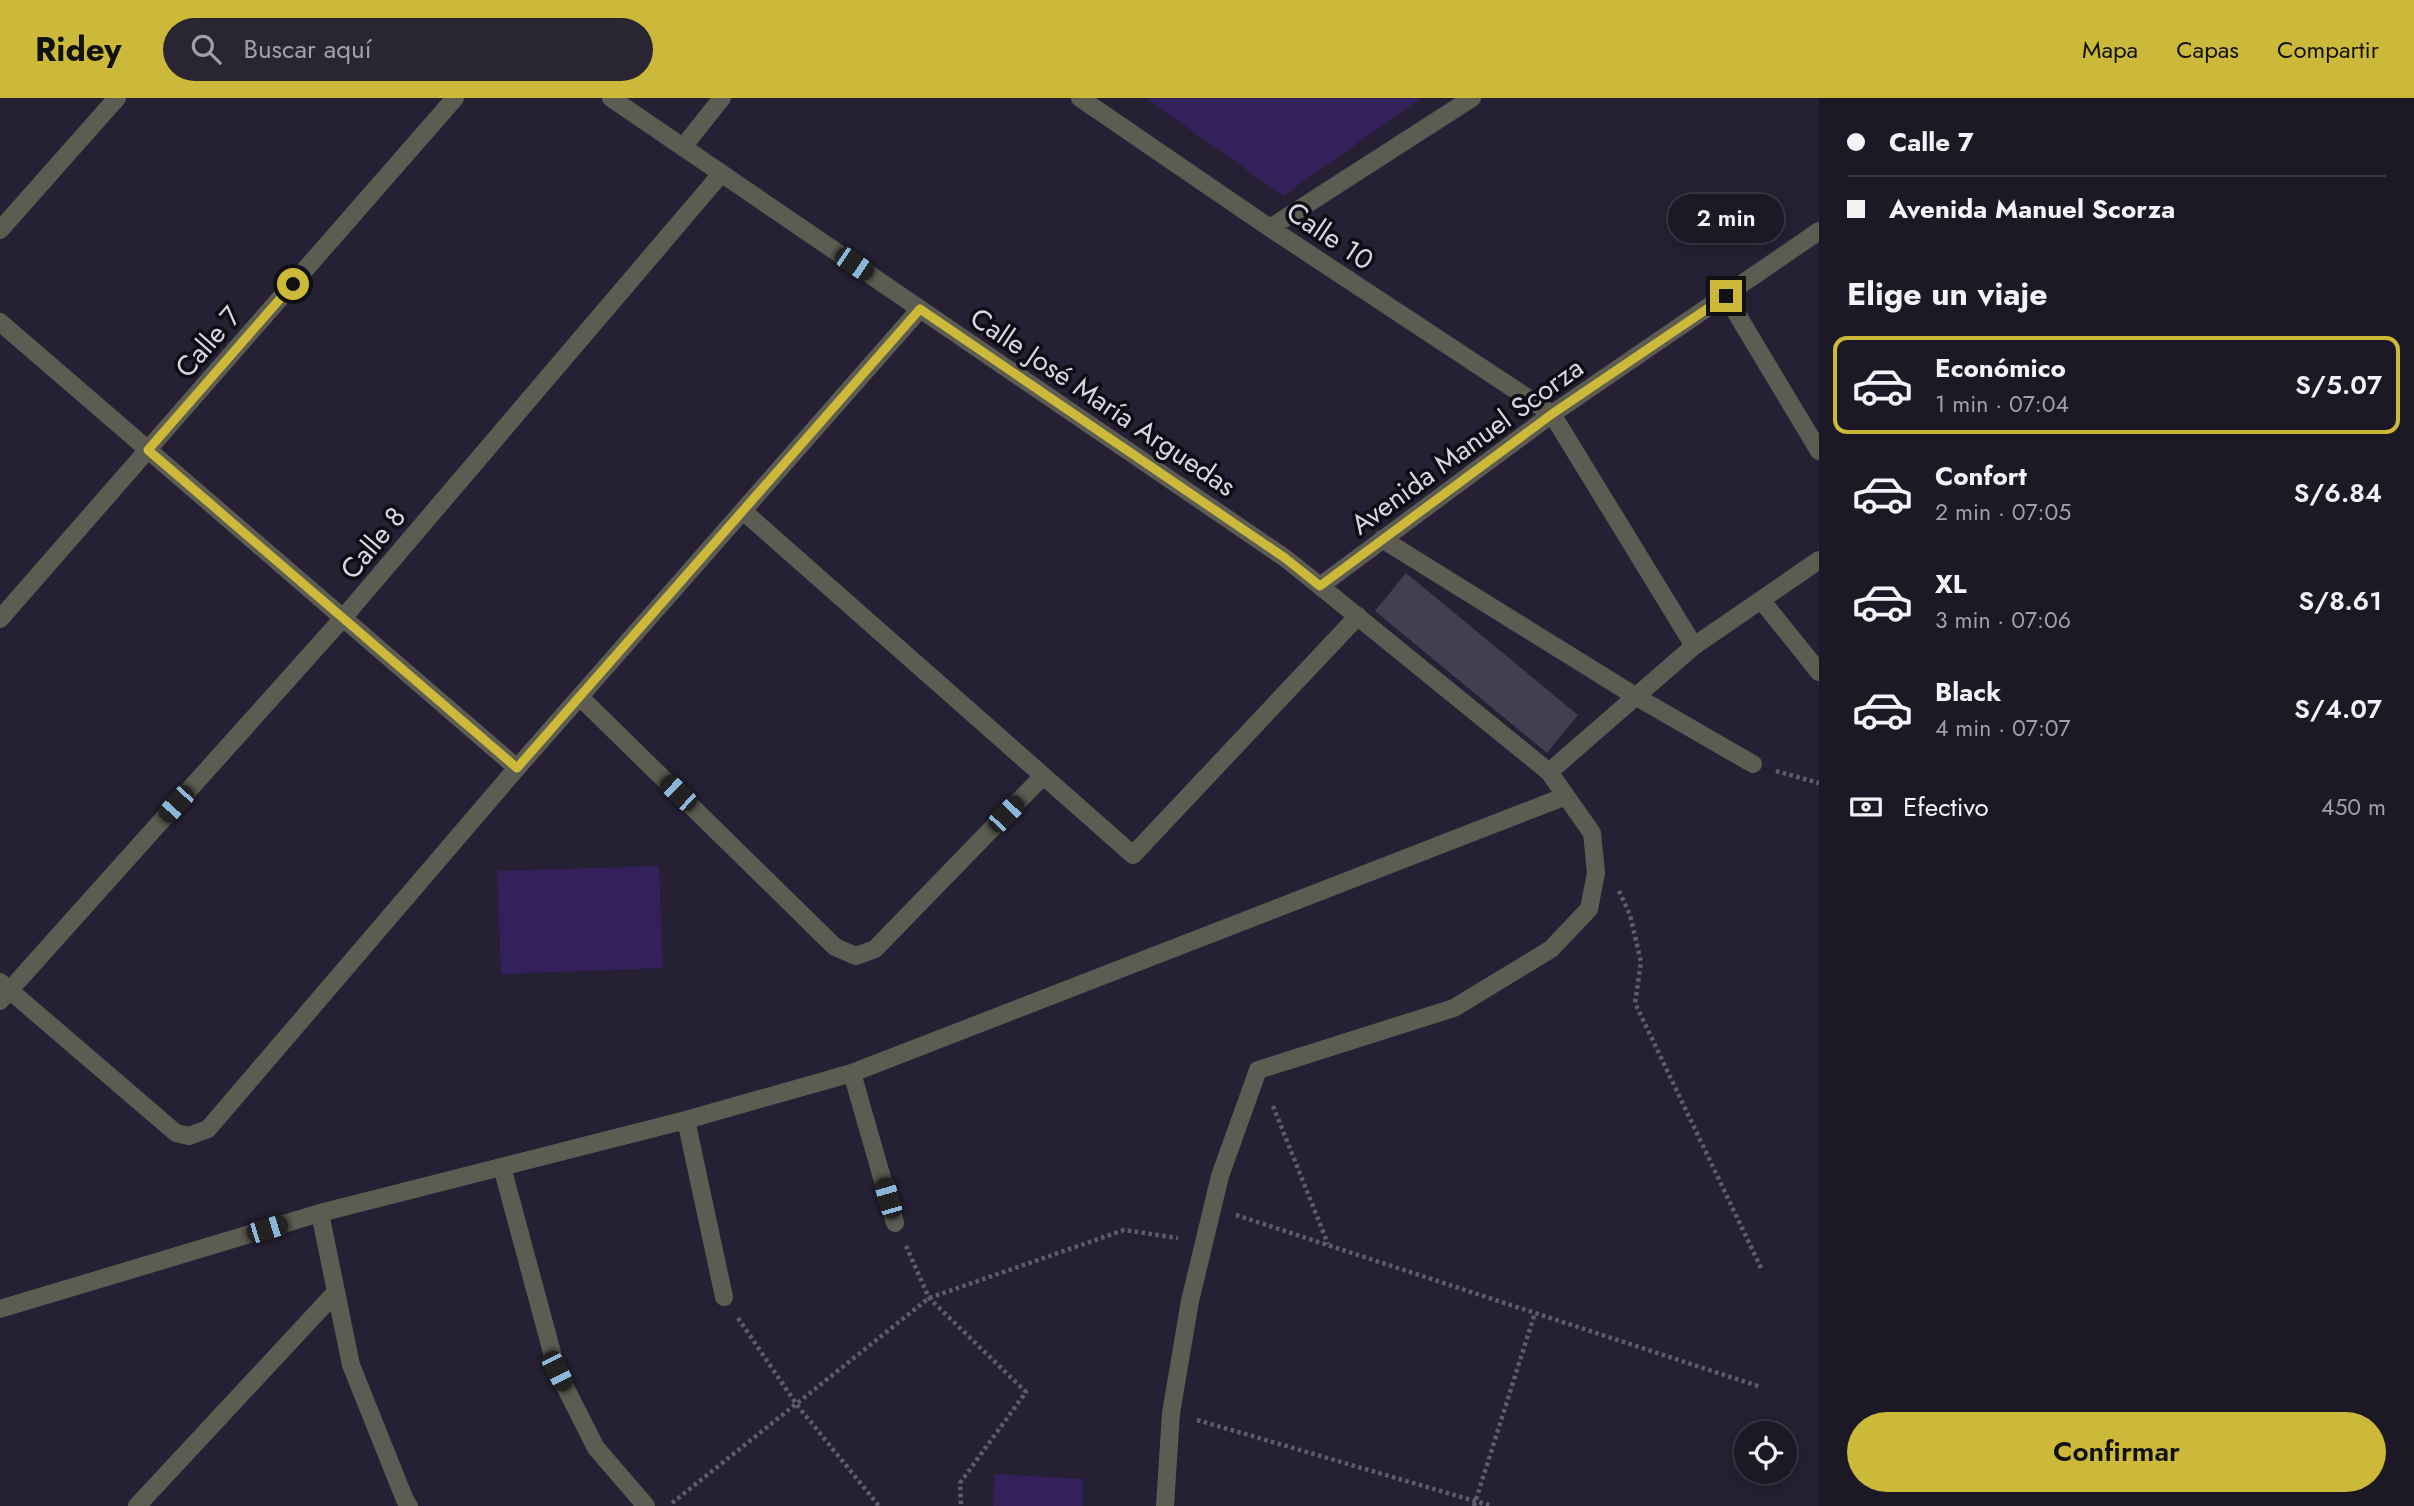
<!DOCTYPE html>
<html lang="es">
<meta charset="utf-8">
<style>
:root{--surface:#1c1826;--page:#292532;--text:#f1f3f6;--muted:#a0a0a7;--line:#3a3743;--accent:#ccb939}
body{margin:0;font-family:Jost,sans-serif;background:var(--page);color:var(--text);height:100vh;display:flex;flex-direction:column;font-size:26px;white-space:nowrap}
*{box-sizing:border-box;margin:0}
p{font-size:23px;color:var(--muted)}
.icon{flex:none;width:38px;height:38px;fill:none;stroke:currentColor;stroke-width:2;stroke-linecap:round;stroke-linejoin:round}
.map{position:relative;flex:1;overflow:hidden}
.drawer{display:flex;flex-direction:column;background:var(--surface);width:595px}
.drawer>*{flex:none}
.top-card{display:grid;align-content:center;height:154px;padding:0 28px;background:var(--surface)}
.fabs{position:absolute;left:1734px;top:1323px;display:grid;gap:14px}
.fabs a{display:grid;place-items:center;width:63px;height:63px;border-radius:50%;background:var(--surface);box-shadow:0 4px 18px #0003,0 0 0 2px var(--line);font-size:35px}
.end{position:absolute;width:32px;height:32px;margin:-16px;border:9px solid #ccb939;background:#111;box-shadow:0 0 0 4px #111}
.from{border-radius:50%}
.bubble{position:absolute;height:49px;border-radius:24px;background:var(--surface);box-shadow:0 4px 18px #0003,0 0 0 2px var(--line);font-size:23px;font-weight:600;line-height:49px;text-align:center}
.car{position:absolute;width:21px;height:42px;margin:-21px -10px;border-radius:9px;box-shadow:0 0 5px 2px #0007;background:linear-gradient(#222 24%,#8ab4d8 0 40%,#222 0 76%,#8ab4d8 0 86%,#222 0)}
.top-card b{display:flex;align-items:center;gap:24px;height:66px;font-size:26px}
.top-card b+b{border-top:2px solid var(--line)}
.top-card i{width:18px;height:18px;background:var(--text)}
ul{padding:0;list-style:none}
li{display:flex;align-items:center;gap:21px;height:98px;margin:0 14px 10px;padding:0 14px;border:4px solid transparent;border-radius:14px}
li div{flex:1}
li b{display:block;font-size:26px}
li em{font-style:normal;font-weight:600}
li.current{border-color:var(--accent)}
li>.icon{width:63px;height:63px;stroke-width:1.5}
h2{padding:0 28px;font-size:32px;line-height:84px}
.pay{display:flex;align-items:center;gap:18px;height:77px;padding:0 28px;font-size:26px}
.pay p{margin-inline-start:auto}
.primary-button{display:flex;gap:14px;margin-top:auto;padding:14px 28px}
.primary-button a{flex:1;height:80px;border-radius:42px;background:var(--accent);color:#111;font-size:28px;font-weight:600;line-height:80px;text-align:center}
header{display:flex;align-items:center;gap:42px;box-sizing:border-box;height:98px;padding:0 35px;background:var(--accent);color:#111}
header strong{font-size:33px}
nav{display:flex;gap:38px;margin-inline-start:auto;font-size:24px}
.search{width:490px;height:63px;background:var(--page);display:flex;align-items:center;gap:18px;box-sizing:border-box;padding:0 24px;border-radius:38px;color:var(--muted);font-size:26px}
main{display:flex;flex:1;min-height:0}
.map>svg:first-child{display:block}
.green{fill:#34205a}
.building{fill:#433f53}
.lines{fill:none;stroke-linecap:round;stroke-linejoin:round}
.path{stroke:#605c6d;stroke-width:4.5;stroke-dasharray:3.5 3.5;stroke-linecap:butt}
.minor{stroke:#5d5c52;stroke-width:18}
.tertiary{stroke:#5d5c52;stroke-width:18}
.route{stroke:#ccb939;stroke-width:9}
.labels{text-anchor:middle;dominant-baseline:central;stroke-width:7;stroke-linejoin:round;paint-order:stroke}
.street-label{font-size:28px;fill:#d9d6e3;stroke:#0e0c14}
</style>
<header>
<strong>Ridey</strong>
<div class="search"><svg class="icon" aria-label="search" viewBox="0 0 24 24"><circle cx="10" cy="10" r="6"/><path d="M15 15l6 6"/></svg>Buscar aquí</div>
<nav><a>Mapa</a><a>Capas</a><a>Compartir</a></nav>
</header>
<main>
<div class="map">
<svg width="1819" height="1408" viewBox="0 0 1819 1408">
<rect width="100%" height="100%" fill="#252033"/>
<path class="green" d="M 1146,0 L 1421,0 L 1283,98 Z
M 659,768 L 663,870 L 501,876 L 497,773 Z
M 994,1376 L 1083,1381 L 1082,1408 L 993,1408 Z"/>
<path class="building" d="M 1406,475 L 1578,617 L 1547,655 L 1375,513 Z"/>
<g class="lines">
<path class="path" d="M 1776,673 L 1819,685
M 1619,793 L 1630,817 L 1641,864 L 1635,905 L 1762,1172
M 1273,1008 L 1328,1146
M 1236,1117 L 1761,1289
M 906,1148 L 929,1200 L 1026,1294 L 960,1385 L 961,1408
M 738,1220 L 797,1307 L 879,1408
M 1197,1322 L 1492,1408
M 672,1405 L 929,1200 L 1124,1132 L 1178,1140
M 1474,1408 L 1535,1215"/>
<path class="minor" d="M 1080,0 L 1270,130 L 1552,316 L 1694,548
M 683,49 L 722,0
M 1270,130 L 1472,0
M 0,132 L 117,0
M 1726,198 L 1819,353
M 0,224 L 517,670
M 743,413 L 1133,757 L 1358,518
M 1382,441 L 1635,598 L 1753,666
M 1762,503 L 1819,574
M 0,521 L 455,0
M 580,599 L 835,849 L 856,858 L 875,851 L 1043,678
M 1549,674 L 1694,548 L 1819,462
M 0,884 L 176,1035 L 189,1038 L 208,1031 L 517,670 L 920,211
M 0,903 L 343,520 L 721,76
M 852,975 L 895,1125
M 686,1022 L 724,1199
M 502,1069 L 557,1273 L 596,1350 L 646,1408
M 320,1115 L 351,1267 L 405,1402 L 409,1408
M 0,1211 L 320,1115 L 686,1022 L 852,975 L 1566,698
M 137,1408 L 336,1194
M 1165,1408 L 1171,1315 L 1190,1203 L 1220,1078 L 1258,972 L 1454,910 L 1551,851 L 1589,811 L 1596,775 L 1592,735 L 1549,674 L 1320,488"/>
<path class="tertiary" d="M 611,0 L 1285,460 L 1320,488 L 1552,316 L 1819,133"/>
</g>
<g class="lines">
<path class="route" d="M 293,186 L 148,352 L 517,670 L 920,211 L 1285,460 L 1320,488 L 1552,316 L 1726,198"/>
</g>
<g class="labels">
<g class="street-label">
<text transform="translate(1330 138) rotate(34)">Calle 10</text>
<text transform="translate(208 244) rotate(-49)">Calle 7</text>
<text transform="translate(1103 304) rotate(34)">Calle José María Arguedas</text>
<text transform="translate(1467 348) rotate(-36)">Avenida Manuel Scorza</text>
<text transform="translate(373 445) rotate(-50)">Calle 8</text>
</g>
</g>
</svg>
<div class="fabs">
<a><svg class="icon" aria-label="locate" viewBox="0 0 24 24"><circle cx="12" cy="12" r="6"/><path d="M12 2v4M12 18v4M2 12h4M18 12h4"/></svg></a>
</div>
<i class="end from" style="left:293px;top:186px"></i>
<i class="end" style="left:1726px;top:198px"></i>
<div class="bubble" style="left:1668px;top:96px;width:116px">2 min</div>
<i class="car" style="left:854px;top:166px;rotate:124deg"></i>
<i class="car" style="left:678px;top:695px;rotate:314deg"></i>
<i class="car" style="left:176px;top:706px;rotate:222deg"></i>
<i class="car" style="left:1006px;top:716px;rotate:44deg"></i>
<i class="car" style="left:888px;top:1100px;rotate:344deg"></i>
<i class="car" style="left:267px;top:1131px;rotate:73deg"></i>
<i class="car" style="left:557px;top:1273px;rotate:153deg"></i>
</div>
<section class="drawer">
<div class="top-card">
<b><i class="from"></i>Calle 7</b>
<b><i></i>Avenida Manuel Scorza</b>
</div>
<h2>Elige un viaje</h2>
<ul>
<li class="current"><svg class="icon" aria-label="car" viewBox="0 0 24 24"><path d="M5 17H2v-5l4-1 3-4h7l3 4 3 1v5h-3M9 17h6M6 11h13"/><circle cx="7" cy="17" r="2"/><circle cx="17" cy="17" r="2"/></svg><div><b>Económico</b><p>1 min · 07:04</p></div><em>S/5.07</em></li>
<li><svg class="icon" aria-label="car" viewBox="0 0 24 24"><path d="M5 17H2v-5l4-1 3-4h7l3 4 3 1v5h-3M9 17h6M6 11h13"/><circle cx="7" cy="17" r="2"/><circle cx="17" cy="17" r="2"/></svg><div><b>Confort</b><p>2 min · 07:05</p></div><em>S/6.84</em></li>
<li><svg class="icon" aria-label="car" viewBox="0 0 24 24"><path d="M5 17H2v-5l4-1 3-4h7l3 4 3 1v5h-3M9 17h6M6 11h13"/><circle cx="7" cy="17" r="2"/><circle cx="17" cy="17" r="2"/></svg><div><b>XL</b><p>3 min · 07:06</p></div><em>S/8.61</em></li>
<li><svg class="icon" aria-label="car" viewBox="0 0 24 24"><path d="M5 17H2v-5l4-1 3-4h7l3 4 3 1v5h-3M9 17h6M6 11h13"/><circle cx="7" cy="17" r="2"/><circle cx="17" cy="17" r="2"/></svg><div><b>Black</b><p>4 min · 07:07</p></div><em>S/4.07</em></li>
</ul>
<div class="pay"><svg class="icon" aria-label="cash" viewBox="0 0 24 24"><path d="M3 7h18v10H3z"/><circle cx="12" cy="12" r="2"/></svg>Efectivo<p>450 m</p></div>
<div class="primary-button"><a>Confirmar</a></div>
</section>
</main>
